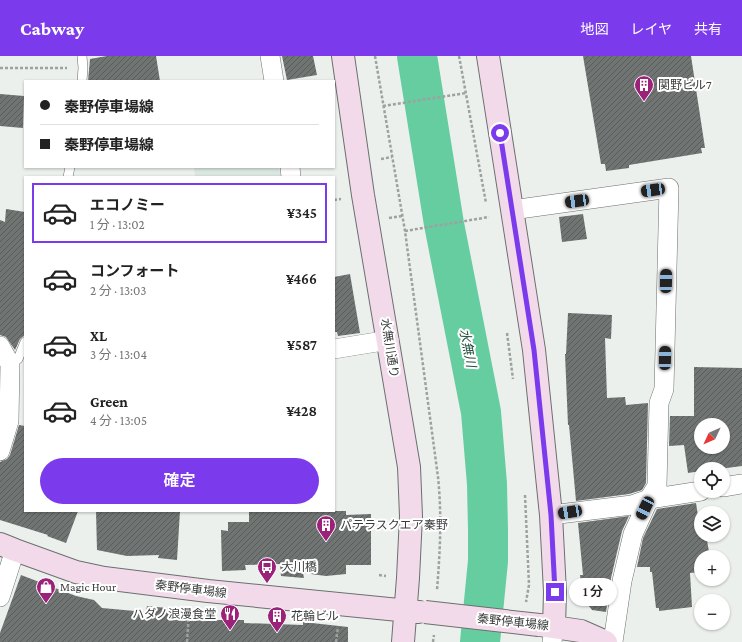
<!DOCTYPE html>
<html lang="ja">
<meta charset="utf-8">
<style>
:root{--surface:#fff;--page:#f6f6f6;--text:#222;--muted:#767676;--line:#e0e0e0;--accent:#7c3aed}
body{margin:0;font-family:"Crimson Pro","Noto Sans JP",serif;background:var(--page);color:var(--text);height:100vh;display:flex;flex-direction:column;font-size:15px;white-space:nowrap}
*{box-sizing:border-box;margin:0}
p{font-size:13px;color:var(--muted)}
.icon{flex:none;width:22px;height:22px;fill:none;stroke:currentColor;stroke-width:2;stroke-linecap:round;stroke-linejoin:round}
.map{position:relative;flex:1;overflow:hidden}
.drawer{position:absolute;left:24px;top:120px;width:311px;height:336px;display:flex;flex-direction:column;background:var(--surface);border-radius:0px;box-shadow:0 1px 3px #0004}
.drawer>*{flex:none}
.guide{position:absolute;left:24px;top:24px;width:311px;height:88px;border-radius:0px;box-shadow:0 1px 3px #0004;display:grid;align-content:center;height:88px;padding:0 16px;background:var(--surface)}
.needle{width:26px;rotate:226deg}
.buttons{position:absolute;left:694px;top:362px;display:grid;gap:8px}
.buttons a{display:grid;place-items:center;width:36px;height:36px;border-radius:50%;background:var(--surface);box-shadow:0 1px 3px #0004;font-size:20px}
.end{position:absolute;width:18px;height:18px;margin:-9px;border:5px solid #7c3aed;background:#fff;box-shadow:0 0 0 2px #fff}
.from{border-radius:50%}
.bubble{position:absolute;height:28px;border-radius:14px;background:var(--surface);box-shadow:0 1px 3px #0004;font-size:13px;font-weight:600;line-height:28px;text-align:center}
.car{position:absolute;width:12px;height:24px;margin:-12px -6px;border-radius:5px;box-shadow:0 0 3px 1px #0007;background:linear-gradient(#222 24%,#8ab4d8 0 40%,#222 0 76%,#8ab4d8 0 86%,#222 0)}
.guide b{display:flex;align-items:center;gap:14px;height:38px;font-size:15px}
.guide b+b{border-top:1px solid var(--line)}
.guide i{width:10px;height:10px;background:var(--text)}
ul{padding:7px 0 0;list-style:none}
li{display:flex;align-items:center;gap:12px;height:60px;margin:0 8px 6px;padding:0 8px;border:2px solid transparent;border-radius:0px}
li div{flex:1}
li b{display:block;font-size:15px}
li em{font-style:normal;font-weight:600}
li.current{border-color:var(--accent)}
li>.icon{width:36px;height:36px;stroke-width:1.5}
.cta{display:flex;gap:8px;margin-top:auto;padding:8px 16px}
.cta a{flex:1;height:46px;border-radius:24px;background:var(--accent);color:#fff;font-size:16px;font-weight:600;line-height:46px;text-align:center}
header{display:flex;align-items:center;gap:24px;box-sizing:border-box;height:56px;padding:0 20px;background:var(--accent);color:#fff}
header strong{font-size:19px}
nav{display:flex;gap:22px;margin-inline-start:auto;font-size:14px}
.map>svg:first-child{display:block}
.built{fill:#dae7e0}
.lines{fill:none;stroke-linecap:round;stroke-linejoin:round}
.river{stroke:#66cda0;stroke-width:40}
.building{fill:url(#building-hatch);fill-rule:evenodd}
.lane-casing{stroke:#6b706d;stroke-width:10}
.street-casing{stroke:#6b706d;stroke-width:20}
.secondary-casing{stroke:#6b706d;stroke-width:24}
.path{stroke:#9da19f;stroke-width:2.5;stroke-dasharray:3 2;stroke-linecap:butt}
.lane{stroke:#fff;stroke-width:9}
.street{stroke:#fff;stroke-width:19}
.secondary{stroke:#f3daea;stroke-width:22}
.secondary-bridge-casing{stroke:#6b706d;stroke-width:24;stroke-linecap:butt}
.secondary-bridge{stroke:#f3daea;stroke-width:22}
.route{stroke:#7c3aed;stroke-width:5}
.labels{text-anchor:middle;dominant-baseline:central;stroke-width:4;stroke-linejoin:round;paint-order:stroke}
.poi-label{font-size:12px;fill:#3a3c3b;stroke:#fff;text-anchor:start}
.street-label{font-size:12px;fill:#3a3c3b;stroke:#fff}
.water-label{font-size:13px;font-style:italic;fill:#204c39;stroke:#fff}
</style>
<header>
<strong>Cabway</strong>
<nav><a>地図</a><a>レイヤ</a><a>共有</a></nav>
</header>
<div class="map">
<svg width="742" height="586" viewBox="0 0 742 586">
<defs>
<pattern id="building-hatch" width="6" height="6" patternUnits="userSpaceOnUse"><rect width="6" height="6" fill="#707472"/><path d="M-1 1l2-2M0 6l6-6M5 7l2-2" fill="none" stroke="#585c5a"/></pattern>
</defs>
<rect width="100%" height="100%" fill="#ebf0ed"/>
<path class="built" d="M 194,111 L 279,111 L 281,121 L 195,121 Z"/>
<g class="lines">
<path class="river" d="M 417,0 L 444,168 L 481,356 L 487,428 L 488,474 L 488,505 L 480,586"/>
</g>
<path class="building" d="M 107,0 L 156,0 L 160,25 L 88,25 L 90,3 Z
M 282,0 L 313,0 L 317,19 L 287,24 Z
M 583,0 L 691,0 L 705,92 L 701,92 L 702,97 L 629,109 L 629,112 L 606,115 L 605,108 L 601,108 Z
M 0,38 L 24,40 L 23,72 L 0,70 Z
M 6,153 L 25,156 L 25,279 L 20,283 L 15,294 L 6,281 L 0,279 L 0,164 L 5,166 Z
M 583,158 L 587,183 L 562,186 L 559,161 Z
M 350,218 L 360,277 L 338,280 L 337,276 L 334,276 L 334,221 Z
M 568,257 L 612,259 L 611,283 L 605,282 L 607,342 L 625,341 L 626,349 L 648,347 L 646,427 L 642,434 L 629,438 L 576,445 L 569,369 L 568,369 L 565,298 L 566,298 Z
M 694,311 L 742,312 L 742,410 L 719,413 L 701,413 L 701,415 L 688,417 L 684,389 L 669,390 L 670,360 L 694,360 ZM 701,369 L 723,369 L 723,391 L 701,391 Z
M 19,369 L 25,370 L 25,455 L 78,455 L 66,487 L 47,480 L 48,479 L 0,464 L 0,406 L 7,403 L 10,399 Z
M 696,447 L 701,479 L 706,479 L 710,501 L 701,501 L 701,516 L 690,517 L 692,551 L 659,555 L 659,552 L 656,552 L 652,516 L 650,516 L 650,511 L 637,511 L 643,482 L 657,453 Z
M 96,455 L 180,455 L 177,504 L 158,502 L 159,499 L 127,500 L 97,494 Z
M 249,455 L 346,455 L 346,459 L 371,458 L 371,509 L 346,509 L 346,518 L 326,520 L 303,517 L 304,522 L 281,520 L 280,508 L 245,509 L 246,514 L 222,515 L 221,474 L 228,475 L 228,466 L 249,466 Z
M 629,460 L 622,475 L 611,522 L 606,556 L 592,554 L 582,541 L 580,519 L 583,519 L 578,467 Z
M 21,519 L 76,540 L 94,544 L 102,552 L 146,556 L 147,550 L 187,554 L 187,557 L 212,557 L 211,564 L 244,564 L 244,567 L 303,569 L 303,566 L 348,571 L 348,586 L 0,586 L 0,577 Z"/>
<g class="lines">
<defs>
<path id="lane" d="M 82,0 L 83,12 L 82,25
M 68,121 L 70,111
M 10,308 L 18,303 L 25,286"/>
<path id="street" d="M 270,0 L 274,25
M 290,111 L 291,121
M 512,154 L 669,132 L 664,333 L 659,347 L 657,430 L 649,443 L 633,478 L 622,525 L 613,586
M 0,290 L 10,308 L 9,365 L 0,395
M 334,293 L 389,284
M 723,431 L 742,428
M 551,459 L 632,449 L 649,443 L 701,435
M 0,541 L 15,494
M 552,586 L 554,571"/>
<path id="secondary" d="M 343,0 L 363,139 L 409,411 L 411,460 L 408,522 L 403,586
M 488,0 L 534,294 L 551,459 L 555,536 L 554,571
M 0,488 L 15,494 L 76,516 L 104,522 L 208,535 L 419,556
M 540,569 L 581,575 L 606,586"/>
</defs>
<use href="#lane" class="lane-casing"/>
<use href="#street" class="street-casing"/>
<use href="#secondary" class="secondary-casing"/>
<path class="path" d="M 375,0 L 405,175 L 438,421 C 442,459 440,497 437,534
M 459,0 L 486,147
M 0,12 L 67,12
M 383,50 L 466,37
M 381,103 L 392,101
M 334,144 L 341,143
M 389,162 L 402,160
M 405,175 L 489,161
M 507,277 L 513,323
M 525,439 L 529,529 L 526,546
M 379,519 L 386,520
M 187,586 L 189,555
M 336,586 L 338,571
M 433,586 L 434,579"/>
<use href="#lane" class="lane"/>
<use href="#street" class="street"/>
<use href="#secondary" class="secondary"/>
<defs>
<path id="secondary-bridge" d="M 425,556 L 539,569"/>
</defs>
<use href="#secondary-bridge" class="secondary-bridge-casing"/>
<use href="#secondary-bridge" class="secondary-bridge"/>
</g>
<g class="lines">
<path class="route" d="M 500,77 L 534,294 L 551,459 L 555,536"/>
</g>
<defs>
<symbol id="building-pin" viewBox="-11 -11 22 30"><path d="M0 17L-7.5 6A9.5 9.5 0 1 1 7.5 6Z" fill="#9b2179" stroke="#fff"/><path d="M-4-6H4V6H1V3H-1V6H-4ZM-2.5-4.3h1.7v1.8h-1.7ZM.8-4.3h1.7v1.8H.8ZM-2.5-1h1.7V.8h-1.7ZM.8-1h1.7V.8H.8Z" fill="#fff"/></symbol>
<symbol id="bus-pin" viewBox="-11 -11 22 30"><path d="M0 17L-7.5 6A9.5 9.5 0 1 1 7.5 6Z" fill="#9b2179" stroke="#fff"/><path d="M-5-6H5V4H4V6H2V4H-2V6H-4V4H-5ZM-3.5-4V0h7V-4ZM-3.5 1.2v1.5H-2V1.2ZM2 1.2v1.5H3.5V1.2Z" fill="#fff"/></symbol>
<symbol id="shop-pin" viewBox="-11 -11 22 30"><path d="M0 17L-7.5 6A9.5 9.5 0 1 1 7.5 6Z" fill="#9b2179" stroke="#fff"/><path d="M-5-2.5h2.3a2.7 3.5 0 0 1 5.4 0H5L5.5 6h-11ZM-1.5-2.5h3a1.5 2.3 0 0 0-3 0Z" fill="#fff"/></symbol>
<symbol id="restaurant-pin" viewBox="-11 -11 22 30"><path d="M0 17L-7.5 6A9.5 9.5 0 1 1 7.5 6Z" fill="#9b2179" stroke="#fff"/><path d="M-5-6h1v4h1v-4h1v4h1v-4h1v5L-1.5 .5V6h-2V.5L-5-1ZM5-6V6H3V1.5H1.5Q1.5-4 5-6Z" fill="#fff"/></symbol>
</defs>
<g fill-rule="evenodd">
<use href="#building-pin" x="633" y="18" width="22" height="30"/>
<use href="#building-pin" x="315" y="458" width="22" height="30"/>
<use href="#bus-pin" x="256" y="500" width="22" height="30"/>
<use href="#shop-pin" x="35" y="520" width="22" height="30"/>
<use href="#restaurant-pin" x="219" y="547" width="22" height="30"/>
<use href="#building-pin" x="266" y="549" width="22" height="30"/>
</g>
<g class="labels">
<g class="poi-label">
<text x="658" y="29">関野ビル7</text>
<text x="340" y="469">パテラスクエア秦野</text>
<text x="281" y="511">大川橋</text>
<text x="60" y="531">Magic Hour</text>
<text x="216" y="558" text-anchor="end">ハダノ浪漫食堂</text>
<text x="291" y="560">花輪ビル</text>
</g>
<g class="street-label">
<text transform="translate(390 292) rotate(81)">水無川通り</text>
<text transform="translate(191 533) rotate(7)">秦野停車場線</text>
<text transform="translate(513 566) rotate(6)">秦野停車場線</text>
</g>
<g class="water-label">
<text transform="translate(468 292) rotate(79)">水無川</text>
</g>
</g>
</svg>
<div class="buttons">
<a><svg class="needle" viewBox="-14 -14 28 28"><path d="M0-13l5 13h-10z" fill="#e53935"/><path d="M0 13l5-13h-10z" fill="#767676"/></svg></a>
<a><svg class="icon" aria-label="locate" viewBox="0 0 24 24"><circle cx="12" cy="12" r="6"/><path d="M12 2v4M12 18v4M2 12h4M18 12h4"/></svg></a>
<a><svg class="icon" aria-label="layers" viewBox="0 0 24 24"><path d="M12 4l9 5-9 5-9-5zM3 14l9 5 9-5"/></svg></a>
<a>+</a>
<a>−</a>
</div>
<i class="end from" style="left:500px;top:77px"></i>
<i class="end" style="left:555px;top:536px"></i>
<div class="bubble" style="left:569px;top:522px;width:48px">1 分</div>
<i class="car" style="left:653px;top:134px;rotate:262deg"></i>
<i class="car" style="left:577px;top:145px;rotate:262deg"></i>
<i class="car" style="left:666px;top:225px;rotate:1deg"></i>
<i class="car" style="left:665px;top:302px;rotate:1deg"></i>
<i class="car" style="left:645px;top:452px;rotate:206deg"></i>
<i class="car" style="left:570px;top:456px;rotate:261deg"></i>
<div class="guide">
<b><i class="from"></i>秦野停車場線</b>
<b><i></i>秦野停車場線</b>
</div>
<section class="drawer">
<ul>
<li class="current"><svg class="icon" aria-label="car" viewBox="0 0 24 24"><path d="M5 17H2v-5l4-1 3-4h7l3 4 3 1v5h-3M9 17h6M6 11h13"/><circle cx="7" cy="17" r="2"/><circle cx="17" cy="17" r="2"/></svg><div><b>エコノミー</b><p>1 分 · 13:02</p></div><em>¥345</em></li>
<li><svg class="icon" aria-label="car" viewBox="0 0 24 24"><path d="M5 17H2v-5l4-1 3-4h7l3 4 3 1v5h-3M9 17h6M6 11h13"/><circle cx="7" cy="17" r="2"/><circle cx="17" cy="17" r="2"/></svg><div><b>コンフォート</b><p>2 分 · 13:03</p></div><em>¥466</em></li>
<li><svg class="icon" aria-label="car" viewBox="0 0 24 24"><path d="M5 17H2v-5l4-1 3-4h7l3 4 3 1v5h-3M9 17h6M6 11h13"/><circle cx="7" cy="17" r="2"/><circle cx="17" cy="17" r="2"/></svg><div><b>XL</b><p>3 分 · 13:04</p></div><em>¥587</em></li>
<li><svg class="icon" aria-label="car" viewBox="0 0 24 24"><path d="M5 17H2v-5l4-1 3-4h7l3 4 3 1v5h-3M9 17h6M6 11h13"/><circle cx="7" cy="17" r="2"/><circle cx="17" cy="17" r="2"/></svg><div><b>Green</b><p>4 分 · 13:05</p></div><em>¥428</em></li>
</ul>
<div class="cta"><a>確定</a></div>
</section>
</div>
